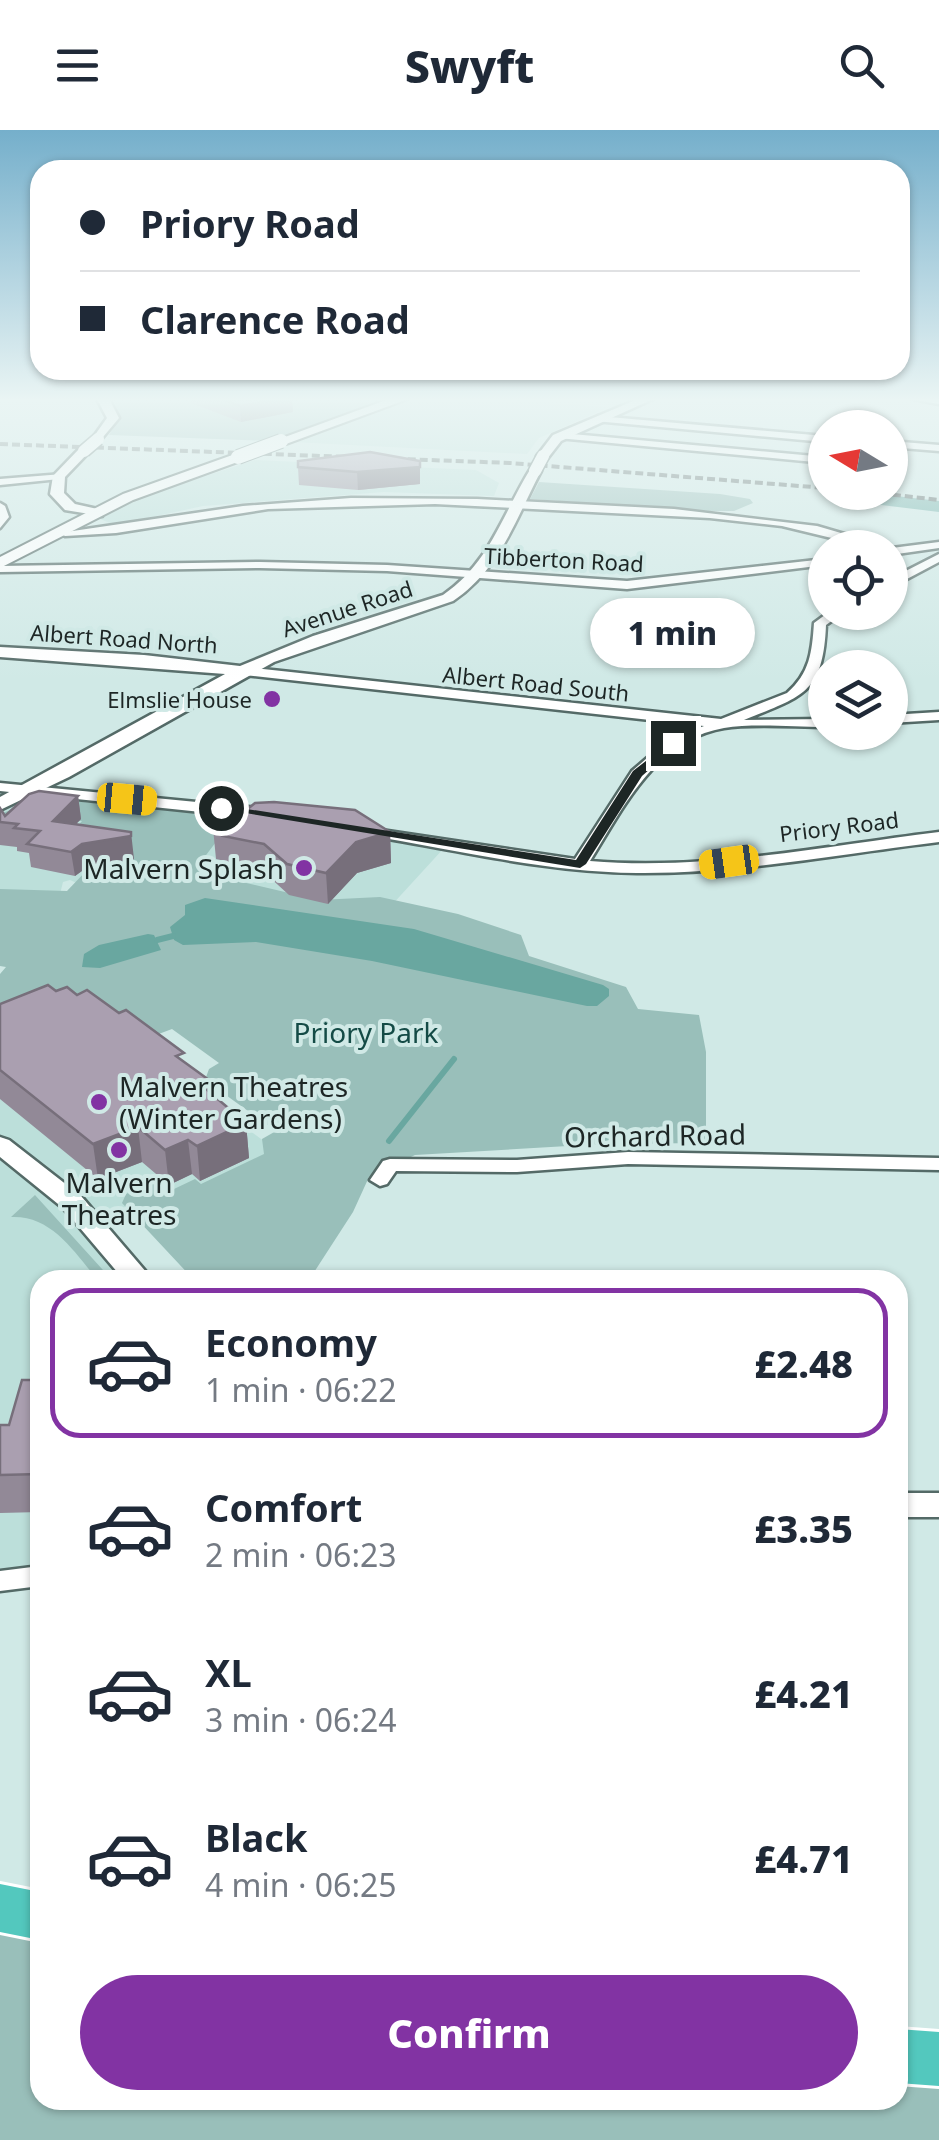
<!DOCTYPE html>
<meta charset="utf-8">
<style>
:root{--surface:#fff;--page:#f2f2f3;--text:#1f2937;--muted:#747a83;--line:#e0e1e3;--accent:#8233a3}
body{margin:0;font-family:"Noto Sans",sans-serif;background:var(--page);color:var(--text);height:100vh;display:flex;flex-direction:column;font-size:38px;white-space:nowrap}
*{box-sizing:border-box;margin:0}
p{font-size:32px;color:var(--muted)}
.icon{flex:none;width:55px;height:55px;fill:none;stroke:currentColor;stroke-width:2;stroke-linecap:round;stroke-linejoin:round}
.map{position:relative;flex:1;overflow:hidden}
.sheet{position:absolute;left:30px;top:1140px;width:878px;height:840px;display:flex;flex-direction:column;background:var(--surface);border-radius:30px;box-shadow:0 2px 8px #0004}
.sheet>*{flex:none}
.banner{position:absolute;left:30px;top:30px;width:880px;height:220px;border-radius:30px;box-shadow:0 2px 8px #0004;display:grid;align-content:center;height:220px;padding:0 50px;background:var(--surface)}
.needle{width:65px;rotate:280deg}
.controls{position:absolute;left:808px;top:280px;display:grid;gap:20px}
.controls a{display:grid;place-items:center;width:100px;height:100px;border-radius:50%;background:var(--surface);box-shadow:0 2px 8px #0004;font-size:50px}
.end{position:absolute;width:45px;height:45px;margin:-22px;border:12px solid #1d2625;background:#fff;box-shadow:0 0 0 5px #fff}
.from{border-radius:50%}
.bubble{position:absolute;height:70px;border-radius:35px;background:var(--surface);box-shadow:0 2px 8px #0004;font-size:32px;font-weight:800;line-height:70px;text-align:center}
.car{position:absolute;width:30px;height:60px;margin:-30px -15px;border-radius:12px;box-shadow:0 0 8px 2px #0007;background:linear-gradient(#f5c518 24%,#345 0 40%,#f5c518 0 76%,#345 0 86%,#f5c518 0)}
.banner b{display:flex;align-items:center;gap:35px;height:95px;font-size:38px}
.banner b+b{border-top:2px solid var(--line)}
.banner i{width:25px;height:25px;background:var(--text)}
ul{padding:18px 0 0;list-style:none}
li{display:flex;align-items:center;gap:30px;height:150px;margin:0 20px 15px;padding:0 30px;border:5px solid transparent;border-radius:30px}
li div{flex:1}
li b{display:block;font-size:38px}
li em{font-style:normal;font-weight:800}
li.active{border-color:var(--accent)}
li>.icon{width:90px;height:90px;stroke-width:1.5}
.cta{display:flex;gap:20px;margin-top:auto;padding:20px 50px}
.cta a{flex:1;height:115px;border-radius:60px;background:var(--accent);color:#fff;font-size:40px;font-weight:800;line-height:115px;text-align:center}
header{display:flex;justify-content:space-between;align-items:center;height:130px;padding:0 50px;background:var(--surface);font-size:45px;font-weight:800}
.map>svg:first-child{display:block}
.built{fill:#bcdfda}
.green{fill:#99bfba}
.forest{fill:#75b3ac}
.water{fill:#69a7a0}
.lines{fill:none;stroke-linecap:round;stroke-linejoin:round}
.stream{stroke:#69a7a0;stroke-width:6}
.minor-casing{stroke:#546a67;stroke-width:5}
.tertiary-casing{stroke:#546a67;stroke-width:5}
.secondary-casing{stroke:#546a67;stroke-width:4}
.trunk-casing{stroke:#fff;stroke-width:6}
.minor{fill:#fff;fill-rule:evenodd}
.tertiary{fill:#fff;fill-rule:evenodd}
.secondary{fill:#fff;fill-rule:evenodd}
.trunk{fill:#53c8be;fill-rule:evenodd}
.rail{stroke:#5c6a69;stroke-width:4;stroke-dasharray:8 4;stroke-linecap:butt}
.tertiary-bridge-casing{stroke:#546a67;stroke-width:15;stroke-linecap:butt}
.secondary-bridge-casing{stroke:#546a67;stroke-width:16;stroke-linecap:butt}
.tertiary-bridge{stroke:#fff;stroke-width:12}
.secondary-bridge{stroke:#fff;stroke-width:14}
.wall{fill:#928997}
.shaded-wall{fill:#776f7b}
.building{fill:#aa9fb0;stroke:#776f7b;stroke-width:2.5}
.route{fill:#1d2625}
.poi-dot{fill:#8233a3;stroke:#d0e9e6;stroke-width:4}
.labels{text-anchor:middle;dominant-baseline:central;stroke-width:8;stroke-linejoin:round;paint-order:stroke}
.far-street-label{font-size:22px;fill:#1d2625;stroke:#d0e9e6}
.far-poi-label{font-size:22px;fill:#1d2625;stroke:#d0e9e6;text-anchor:end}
.poi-label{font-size:28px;fill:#1d2625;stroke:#d0e9e6;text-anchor:end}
.park-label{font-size:28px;fill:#144b46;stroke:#d0e9e6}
.street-label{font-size:28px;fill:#1d2625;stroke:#d0e9e6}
</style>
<header><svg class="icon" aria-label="menu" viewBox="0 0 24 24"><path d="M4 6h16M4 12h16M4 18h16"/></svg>Swyft<svg class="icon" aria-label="search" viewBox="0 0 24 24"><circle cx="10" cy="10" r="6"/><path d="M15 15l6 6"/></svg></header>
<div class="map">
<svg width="939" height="2010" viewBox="0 0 939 2010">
<rect width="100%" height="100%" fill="#d0e9e6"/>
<path class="built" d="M 416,269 L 553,269 L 547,273 L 609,277 L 539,308 L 527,324 L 293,312 Z
M 255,330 L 476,340 L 499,353 L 494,366 L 384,362 L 203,376 L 115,395 L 100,389 L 140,367 Z
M 0,659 L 161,675 L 444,718 L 390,777 L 86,757 L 70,750 L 63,752 L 60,764 L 0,768 Z
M 71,868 L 276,1020 L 94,1109 L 130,1150 L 40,1150 L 40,1450 L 0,1455 L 0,896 Z"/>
<path class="green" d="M 113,269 L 390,269 L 271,311 L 109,305 L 120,287 Z
M 539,352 L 720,364 L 750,369 L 753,373 L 734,381 L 709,381 L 530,369 Z
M 42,668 L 235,687 L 200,733 L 208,744 L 319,770 L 380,767 L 458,784 L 521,805 L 529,826 L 626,857 L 638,879 L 699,885 L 706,922 L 706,1013 L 602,1014 L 415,1025 L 369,1047 L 353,1082 L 309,1150 L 194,1150 L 122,1073 L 126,1064 L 160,1048 L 174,1059 L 195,1049 L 201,1054 L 264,1024 L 262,1009 L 276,1001 L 205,950 L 209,939 L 219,933 L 172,899 L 156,905 L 0,900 L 0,844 L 6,837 L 0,836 L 0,759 L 67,761 L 107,719 L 62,714 L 82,691 L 0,684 Z
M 35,1065 L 112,1150 L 98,1150 C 74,1122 52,1085 11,1087 Z
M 0,1793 L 40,1802 L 40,1970 L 898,1970 L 898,1938 L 939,1942 L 939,2010 L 0,2010 Z"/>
<path class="forest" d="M 861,362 L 939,371 L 939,382 L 832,369 L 833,363 Z"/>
<path class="water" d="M 205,768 L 414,799 L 603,855 L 609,859 L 609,866 L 597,876 L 587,876 L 372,831 L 256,812 L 183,815 L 174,810 L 170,797 L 185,785 L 185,775 Z
M 148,804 L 154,805 L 161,820 L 100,838 L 82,837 L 84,824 L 99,815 Z"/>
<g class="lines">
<path class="stream" d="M 157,810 L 173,806
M 389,1011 L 454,929"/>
<defs>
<path id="minor" d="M 912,269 L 939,269 L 939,274 Z
M 598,286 L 825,306 L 825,312 L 595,291 Z
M 561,303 L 825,327 L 825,333 L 558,308 Z
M 890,311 L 939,315 L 939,321 L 890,317 Z
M 63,344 L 59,349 L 0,355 L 0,349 Z
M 351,368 L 477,369 L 674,379 L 817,396 L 892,418 L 939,412 L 939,418 L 890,425 L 890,418 L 873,418 L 782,396 L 710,388 L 435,374 L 268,379 L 116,403 L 65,406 L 59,403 L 243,376 Z
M 0,373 L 5,376 L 9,387 L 0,398 Z
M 939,424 L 939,432 L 890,458 L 890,449 Z
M 825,429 L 825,435 L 627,459 L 387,441 L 260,438 L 0,442 L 0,436 L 260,432 L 387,435 L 627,451 Z
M 829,482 L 844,482 L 826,495 C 823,564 803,566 744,590 L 825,589 L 825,597 C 794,597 753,593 724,598 C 655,610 623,678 590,731 C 706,741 824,716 939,702 L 939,712 C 839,724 738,744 637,743 C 545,742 456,720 366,705 L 361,703 L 361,697 L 575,729 L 632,641 L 668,610 L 704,596 L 244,545 L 237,541 L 244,537 L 721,589 L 787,563 C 810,543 812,522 814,493 Z
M 939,582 L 939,590 L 890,593 L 890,585 Z
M 0,653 L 268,679 L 276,684 L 268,689 L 0,661 Z
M 628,1022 L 939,1028 L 939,1040 L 628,1034 L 517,1042 L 396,1041 L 387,1054 L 380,1056 L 370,1050 L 383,1031 L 390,1029 L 517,1030 Z
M 40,1436 L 40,1456 L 0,1461 L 0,1441 Z"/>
<path id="tertiary" d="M 97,269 L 109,269 L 119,288 L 98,313 L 92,309 L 107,288 Z
M 638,269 L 653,269 L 561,311 L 547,329 L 537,326 L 553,305 Z
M 80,318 L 90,321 L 65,347 L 64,363 L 75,374 L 102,380 L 102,386 L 65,380 L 50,364 L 53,346 Z
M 531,338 L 541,341 C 515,390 501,438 453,471 L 274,532 L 69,647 L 0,680 L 0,667 L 225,544 L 0,527 L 0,517 L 144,525 L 240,536 L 313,506 L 443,465 C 490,433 502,385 531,338 Z
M 0,1007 L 9,1010 L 81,1066 L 153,1150 L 124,1150 L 63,1078 L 0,1027 Z
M 898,1363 L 939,1363 L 939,1387 L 898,1387 Z"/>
<path id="secondary" d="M 389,269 L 408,269 L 286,314 L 274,311 Z
M 238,323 L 245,327 L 243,330 L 133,370 L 0,438 L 0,427 L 123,364 Z"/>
<path id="trunk" d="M 0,1754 L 40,1762 L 40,1810 L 0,1802 Z
M 898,1899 L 939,1902 L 939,1956 L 898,1953 Z"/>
</defs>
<use href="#minor" class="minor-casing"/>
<use href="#tertiary" class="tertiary-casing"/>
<use href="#secondary" class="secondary-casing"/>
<use href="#trunk" class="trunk-casing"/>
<use href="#minor" class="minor"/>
<use href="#tertiary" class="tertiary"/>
<use href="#secondary" class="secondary"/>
<use href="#trunk" class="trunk"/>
<path class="rail" d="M 0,314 L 510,333 L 825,358
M 869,362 L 939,370"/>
<defs>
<path id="tertiary-bridge" d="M 84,321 L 98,309
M 535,341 L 543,326"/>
<path id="secondary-bridge" d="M 238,327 L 281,311"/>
</defs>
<use href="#tertiary-bridge" class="tertiary-bridge-casing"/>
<use href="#secondary-bridge" class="secondary-bridge-casing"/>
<use href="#tertiary-bridge" class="tertiary-bridge"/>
<use href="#secondary-bridge" class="secondary-bridge"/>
</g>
<path class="wall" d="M 191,269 L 292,269 L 293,282 L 241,292 L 191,273 Z
M 420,331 L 420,354 L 358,360 L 299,355 L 298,337 Z
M 78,666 L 81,689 L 76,694 L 134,729 L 86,738 L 75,746 L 31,737 L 29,723 L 17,721 L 17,717 L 0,715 L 0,678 L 5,686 Z
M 213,698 L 390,702 L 391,733 L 357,743 L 328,774 L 289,765 L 266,744 L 226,736 L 225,731 L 216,729 Z
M 56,861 L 185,932 L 216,955 L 218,969 L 246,993 L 249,1028 L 200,1051 L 192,1044 L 169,1055 L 142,1032 L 98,1049 L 0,969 L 0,874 Z
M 40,1250 L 40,1382 L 0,1383 L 0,1295 L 9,1295 Z"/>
<path class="shaded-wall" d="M 278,269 L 292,269 L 293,282 L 241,292 L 240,276 Z
M 420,337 L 420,354 L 358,360 L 357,342 Z
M 78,666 L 81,689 L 56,714 L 53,691 Z
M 131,702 L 134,729 L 86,738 L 75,746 L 71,722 L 82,714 Z
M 390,702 L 391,733 L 357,743 L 328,774 L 326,743 L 356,712 Z
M 216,955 L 220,990 L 207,960 Z
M 246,993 L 249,1028 L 200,1051 L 197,1016 Z
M 138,997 L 142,1032 L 98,1049 L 93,1014 Z
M 188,1010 L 192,1044 L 169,1055 L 165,1020 Z"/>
<path class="building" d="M 221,269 L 278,269 L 240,276 Z
M 370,322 L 420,331 L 420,337 L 357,342 L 298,337 L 298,331 Z
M 39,661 L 78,666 L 53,691 L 131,702 L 131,706 L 82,714 L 71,722 L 27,714 L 40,701 L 14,698 L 18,694 L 0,692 L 0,678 L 5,686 L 29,664 Z
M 274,672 L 355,680 L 390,702 L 356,712 L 326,743 L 287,734 L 264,714 L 223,706 L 228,701 L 213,698 L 235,680 L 244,682 L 255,673 Z
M 48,855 L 56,861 L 67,857 L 77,865 L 87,860 L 119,883 L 126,880 L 184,923 L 176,926 L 216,955 L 207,960 L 246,993 L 197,1016 L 188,1010 L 165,1020 L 138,997 L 93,1014 L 0,940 L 0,874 Z
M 22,1250 L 40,1250 L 40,1344 L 0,1345 L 0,1295 L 9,1295 Z"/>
<linearGradient id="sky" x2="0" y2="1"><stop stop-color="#75afcb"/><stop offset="0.49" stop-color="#eaf5f4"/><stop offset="1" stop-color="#eaf5f4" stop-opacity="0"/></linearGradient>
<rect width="939" height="551" fill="url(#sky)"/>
<path class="route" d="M 673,610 L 677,615 L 642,646 L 586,734 L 580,738 L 215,678 L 221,675 L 576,730 L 633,641 Z"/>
<g class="poi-dot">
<circle cx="272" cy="569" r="10"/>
<circle cx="304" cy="738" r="10"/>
<circle cx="99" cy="972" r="10"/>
<circle cx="119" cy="1020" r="10"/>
</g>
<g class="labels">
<g class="far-street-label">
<text transform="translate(564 429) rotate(3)">Tibberton Road</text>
<text transform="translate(347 478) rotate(-18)">Avenue Road</text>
<text transform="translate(124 508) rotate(4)">Albert Road North</text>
<text transform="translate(536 553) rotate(6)">Albert Road South</text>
<text transform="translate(839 696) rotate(-7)">Priory Road</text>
</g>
<g class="far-poi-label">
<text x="252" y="569">Elmslie House</text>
</g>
<g class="poi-label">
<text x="284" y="738">Malvern Splash</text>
<text x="119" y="956" text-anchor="start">Malvern Theatres<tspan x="119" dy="32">(Winter Gardens)</tspan></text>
<text x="119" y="1052" text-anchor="middle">Malvern<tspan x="119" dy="32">Theatres</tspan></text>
</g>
<g class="park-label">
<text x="366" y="902">Priory Park</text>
</g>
<g class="street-label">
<text transform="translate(655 1005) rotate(-1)">Orchard Road</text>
</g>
</g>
</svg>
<div class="controls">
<a><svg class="needle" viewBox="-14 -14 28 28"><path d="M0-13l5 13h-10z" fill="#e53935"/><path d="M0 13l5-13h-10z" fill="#747a83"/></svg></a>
<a><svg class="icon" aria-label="locate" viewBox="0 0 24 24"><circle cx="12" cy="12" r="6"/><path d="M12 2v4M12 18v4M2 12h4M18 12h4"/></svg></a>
<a><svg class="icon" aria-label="layers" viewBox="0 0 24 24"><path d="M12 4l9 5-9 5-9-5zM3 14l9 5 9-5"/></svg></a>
</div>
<i class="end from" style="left:221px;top:678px"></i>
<i class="end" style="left:673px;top:613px"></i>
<div class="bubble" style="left:590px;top:468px;width:165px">1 min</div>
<i class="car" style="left:127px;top:669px;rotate:95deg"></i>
<i class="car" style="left:729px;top:732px;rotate:262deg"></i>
<div class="banner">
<b><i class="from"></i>Priory Road</b>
<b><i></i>Clarence Road</b>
</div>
<section class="sheet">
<ul>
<li class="active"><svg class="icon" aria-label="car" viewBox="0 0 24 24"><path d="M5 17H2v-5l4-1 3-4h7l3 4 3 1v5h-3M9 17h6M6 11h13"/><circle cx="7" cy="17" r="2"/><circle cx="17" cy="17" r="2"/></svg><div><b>Economy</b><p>1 min · 06:22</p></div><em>£2.48</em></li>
<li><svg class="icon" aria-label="car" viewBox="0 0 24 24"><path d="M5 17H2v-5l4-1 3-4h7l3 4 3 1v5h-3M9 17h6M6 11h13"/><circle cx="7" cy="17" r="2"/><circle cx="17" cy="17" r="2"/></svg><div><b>Comfort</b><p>2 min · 06:23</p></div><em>£3.35</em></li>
<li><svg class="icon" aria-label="car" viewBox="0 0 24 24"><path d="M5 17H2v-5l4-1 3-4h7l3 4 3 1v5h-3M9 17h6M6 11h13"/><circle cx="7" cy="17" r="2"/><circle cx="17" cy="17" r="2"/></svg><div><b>XL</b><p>3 min · 06:24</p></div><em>£4.21</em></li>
<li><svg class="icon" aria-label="car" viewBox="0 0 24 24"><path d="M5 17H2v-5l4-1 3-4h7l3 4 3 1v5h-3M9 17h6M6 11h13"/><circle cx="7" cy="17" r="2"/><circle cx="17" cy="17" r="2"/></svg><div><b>Black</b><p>4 min · 06:25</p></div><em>£4.71</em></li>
</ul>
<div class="cta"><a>Confirm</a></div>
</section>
</div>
